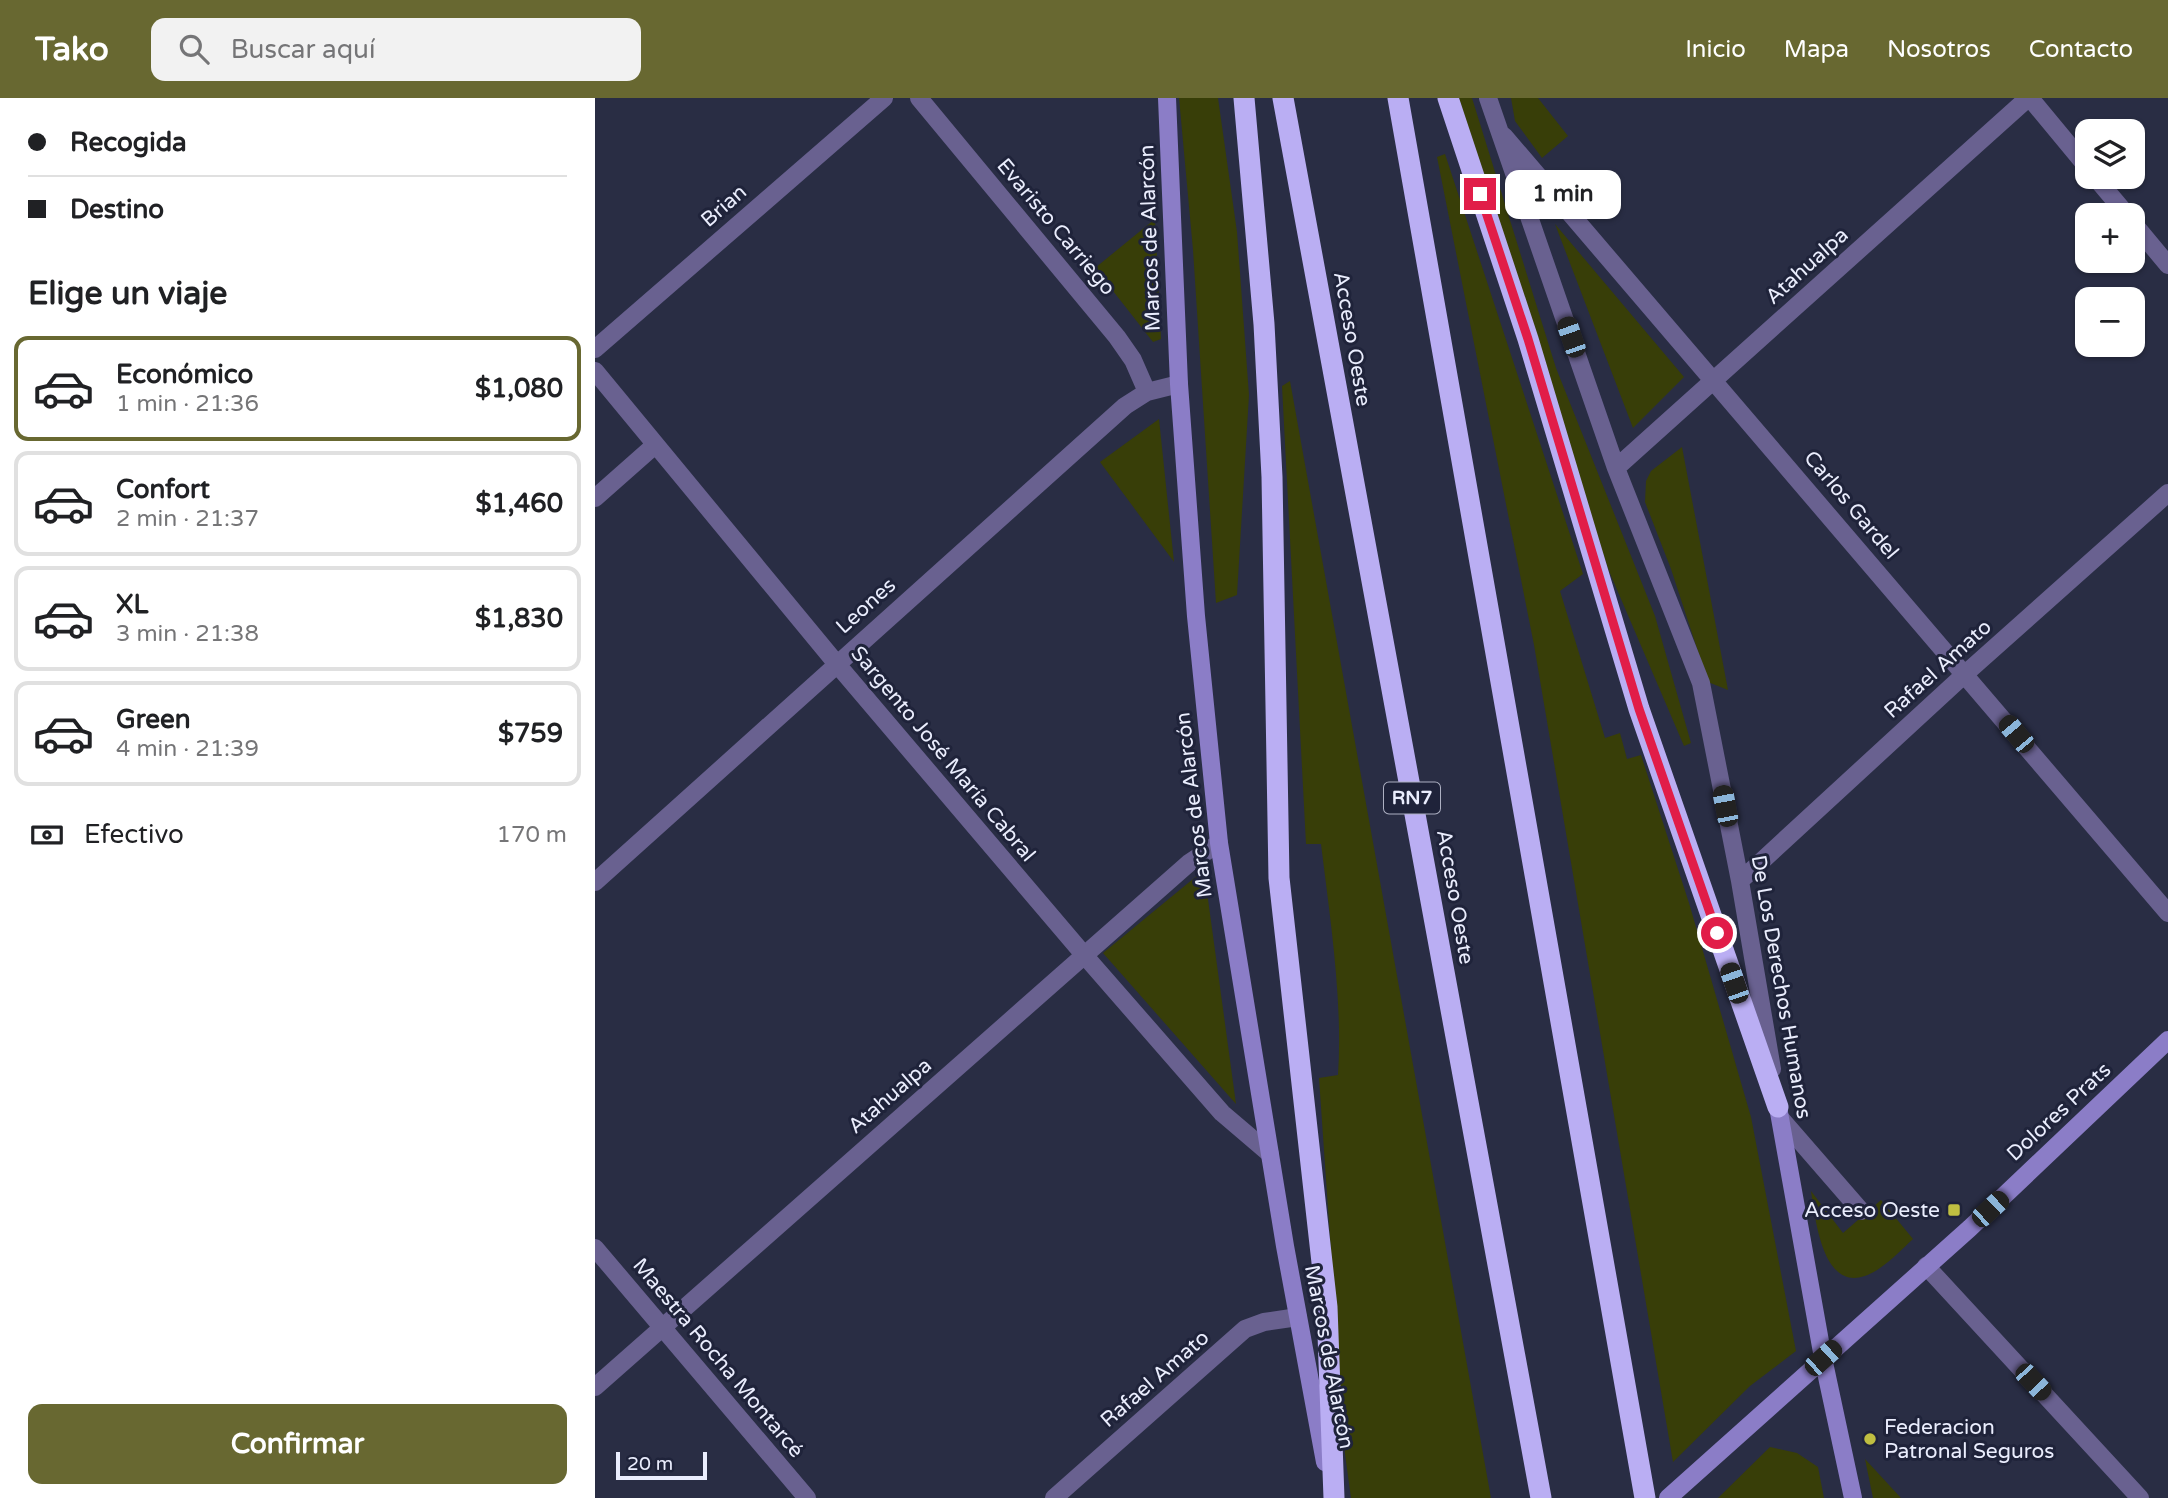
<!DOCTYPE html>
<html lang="es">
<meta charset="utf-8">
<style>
:root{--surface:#fff;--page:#f2f2f2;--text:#202124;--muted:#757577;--line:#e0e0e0;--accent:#686831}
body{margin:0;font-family:"Varela Round",sans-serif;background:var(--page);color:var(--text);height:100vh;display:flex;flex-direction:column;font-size:26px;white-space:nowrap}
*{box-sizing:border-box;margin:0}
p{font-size:23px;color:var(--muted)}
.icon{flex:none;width:38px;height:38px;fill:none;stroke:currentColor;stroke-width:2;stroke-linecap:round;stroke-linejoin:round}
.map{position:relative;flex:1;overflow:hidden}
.panel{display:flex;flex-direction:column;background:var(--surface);width:595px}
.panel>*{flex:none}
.guide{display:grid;align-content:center;height:154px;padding:0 28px;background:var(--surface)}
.buttons{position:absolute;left:1480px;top:21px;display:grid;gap:14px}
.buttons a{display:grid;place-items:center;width:70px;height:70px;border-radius:14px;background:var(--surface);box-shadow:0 2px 5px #0004;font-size:35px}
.scale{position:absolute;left:21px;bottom:18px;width:91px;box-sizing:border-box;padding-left:7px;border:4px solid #eaedfd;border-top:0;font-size:19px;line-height:24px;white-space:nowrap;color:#eaedfd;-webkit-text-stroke:5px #1f233a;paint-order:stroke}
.end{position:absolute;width:32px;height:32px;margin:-16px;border:9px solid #e11d48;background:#fff;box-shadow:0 0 0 4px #fff}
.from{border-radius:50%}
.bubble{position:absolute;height:49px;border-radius:14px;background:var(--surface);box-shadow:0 2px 5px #0004;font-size:23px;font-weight:700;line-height:49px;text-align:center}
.car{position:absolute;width:21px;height:42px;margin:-21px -10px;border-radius:9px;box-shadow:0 0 5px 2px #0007;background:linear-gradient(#222 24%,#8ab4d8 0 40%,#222 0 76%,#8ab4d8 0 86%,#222 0)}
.guide b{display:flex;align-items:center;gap:24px;height:66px;font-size:26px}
.guide b+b{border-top:2px solid var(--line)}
.guide i{width:18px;height:18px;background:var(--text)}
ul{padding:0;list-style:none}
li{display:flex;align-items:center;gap:21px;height:105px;margin:0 14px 10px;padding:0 14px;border:4px solid var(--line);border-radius:14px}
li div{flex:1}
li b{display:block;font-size:26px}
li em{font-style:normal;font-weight:700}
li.current{border-color:var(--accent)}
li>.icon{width:63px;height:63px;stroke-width:1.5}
h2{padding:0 28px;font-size:32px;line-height:84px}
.pay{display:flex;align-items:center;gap:18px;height:77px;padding:0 28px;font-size:26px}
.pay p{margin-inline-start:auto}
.cta{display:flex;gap:14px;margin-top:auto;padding:14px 28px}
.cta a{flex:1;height:80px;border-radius:14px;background:var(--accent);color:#fff;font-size:28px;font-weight:700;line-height:80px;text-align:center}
header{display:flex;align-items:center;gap:42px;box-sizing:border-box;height:98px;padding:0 35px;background:var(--accent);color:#fff}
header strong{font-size:33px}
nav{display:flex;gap:38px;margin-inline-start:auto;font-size:24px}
.search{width:490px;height:63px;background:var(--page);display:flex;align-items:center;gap:18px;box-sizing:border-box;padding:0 24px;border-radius:14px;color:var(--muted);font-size:26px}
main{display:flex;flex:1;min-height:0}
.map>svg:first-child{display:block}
.green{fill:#383e08}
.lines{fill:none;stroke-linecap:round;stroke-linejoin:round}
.street{stroke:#696190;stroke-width:18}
.secondary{stroke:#8b7dc7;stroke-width:18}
.highway{stroke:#baaef3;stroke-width:21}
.route{stroke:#e11d48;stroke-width:9}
.poi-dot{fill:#bfbe41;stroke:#1f233a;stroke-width:2.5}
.labels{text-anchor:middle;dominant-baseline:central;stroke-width:6;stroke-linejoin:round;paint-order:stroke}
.shield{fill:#1f233a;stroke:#adb0c2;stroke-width:2}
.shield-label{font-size:19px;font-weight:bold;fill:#eaedfd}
.street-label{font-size:21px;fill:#eaedfd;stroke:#1f233a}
.poi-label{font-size:21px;fill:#eaedfd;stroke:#1f233a;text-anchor:end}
</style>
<header>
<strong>Tako</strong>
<div class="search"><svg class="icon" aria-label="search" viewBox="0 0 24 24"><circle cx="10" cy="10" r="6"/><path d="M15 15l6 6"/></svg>Buscar aquí</div>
<nav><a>Inicio</a><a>Mapa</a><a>Nosotros</a><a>Contacto</a></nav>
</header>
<main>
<section class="panel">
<div class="guide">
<b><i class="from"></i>Recogida</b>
<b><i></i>Destino</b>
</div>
<h2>Elige un viaje</h2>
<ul>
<li class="current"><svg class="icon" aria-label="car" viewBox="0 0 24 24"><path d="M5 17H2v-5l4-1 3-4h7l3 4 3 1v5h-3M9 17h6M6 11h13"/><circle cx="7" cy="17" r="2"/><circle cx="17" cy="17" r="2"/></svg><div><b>Económico</b><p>1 min · 21:36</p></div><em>$1,080</em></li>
<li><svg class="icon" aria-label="car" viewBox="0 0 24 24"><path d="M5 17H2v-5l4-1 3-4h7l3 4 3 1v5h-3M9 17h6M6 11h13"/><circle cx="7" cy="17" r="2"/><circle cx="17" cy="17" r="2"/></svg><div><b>Confort</b><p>2 min · 21:37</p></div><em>$1,460</em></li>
<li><svg class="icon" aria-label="car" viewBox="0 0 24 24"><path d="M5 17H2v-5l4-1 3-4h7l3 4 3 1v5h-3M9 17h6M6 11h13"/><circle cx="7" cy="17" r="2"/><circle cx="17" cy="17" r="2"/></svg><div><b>XL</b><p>3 min · 21:38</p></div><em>$1,830</em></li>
<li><svg class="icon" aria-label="car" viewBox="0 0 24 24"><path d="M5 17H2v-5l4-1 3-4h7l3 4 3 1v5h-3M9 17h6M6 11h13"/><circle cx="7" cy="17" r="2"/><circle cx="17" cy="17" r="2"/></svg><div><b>Green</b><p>4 min · 21:39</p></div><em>$759</em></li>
</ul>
<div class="pay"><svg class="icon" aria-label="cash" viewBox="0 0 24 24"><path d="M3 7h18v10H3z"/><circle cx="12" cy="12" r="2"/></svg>Efectivo<p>170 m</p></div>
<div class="cta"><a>Confirmar</a></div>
</section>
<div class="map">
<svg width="1573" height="1400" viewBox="0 0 1573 1400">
<rect width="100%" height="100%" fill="#292d44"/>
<path class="green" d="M 584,0 L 623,0 L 642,134 L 654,297 L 642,497 L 621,505 L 598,152 Z
M 864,0 L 877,0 L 961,270 L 1060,518 L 1096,645 L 1089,648 L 1014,473 L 937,241 Z
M 916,0 L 943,0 L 973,38 L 947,60 L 920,23 Z
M 850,56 L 988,476 L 965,493 L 1010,640 L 1025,635 L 1032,661 L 1046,657 L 1094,805 L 1156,1019 L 1201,1253 L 1155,1288 L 1078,1364 L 939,547 L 842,59 Z
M 560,121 L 566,241 L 558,244 L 500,170 Z
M 960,126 L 1089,279 L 1038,330 Z
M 695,283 L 896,1400 L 756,1400 L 750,1356 L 724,980 L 743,977 C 748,903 735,820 726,746 L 711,746 L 687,288 Z
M 564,321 L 579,464 L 505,364 Z
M 1087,349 L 1133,592 L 1113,584 L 1076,471 L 1050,404 L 1051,383 L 1056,373 Z
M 609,772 L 641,1006 L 508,855 Z
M 1216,1093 L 1248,1135 L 1286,1102 L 1318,1141 C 1307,1151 1297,1162 1285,1170 C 1230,1208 1221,1127 1216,1093 Z
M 1175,1349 L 1202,1355 L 1223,1369 L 1229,1400 L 1123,1400 Z
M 1270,1361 L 1306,1400 L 1278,1400 Z"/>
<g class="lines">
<path class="street" d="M 324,0 L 522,239 L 538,262 L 552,294
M 893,0 L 1021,370 L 1106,585 L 1145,783 L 1177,971
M 1435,0 L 1493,70
M 909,38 L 1573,815
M 1500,79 L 1532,117
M 1538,125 L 1573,167
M 0,251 L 289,0
M 0,273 L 241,565 L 490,858 L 627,1015 L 675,1056
M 1021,370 L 1433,0
M 0,400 L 60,347
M 1145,783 L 1370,576 L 1573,395
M 0,784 L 530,308 L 552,294 L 584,286
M 1186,1021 L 1266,1113
M 0,1150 L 212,1400
M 1331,1168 L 1545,1400
M 0,1289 L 594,765 L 624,745
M 459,1400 L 650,1231 L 669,1224 L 703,1219"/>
<path class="secondary" d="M 572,0 L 584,286 L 601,518 L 624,745 L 690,1148 L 730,1364
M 1183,1009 L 1228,1260 L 1258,1400
M 1073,1400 L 1375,1130 L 1573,942"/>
<path class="highway" d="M 649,0 L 669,226 L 677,379 L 684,780 L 732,1209 L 739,1400
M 688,0 L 946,1400
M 803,0 L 1050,1400
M 853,0 L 933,241 L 1044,611 L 1183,1009"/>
</g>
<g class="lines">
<path class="route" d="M 885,96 L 933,241 L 1044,611 L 1122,835"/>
</g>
<g class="poi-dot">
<rect x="1352" y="1105" width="14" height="14" rx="3.5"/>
<circle cx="1275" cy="1341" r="7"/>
</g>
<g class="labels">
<rect class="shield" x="789" y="684.5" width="56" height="31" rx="5"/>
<g class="shield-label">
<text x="817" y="700">RN7</text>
</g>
<g class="street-label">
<text transform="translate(129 108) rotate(-41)">Brian</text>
<text transform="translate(461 129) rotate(50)">Evaristo Carriego</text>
<text transform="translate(555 140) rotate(-92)">Marcos de Alarcón</text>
<text transform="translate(1212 168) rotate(-42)">Atahualpa</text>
<text transform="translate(757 241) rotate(80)">Acceso Oeste</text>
<text transform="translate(1256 407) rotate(50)">Carlos Gardel</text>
<text transform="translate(271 508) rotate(-42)">Leones</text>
<text transform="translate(1343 571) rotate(-42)">Rafael Amato</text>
<text transform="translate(348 656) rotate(50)">Sargento José María Cabral</text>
<text transform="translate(599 707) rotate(-97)">Marcos de Alarcón</text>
<text transform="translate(860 799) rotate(80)">Acceso Oeste</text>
<text transform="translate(1186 889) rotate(80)">De Los Derechos Humanos</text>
<text transform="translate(295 998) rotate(-41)">Atahualpa</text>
<text transform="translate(1464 1014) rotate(-43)">Dolores Prats</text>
<text transform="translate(734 1259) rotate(79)">Marcos de Alarcón</text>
<text transform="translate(123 1260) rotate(50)">Maestra Rocha Montarcé</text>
<text transform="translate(560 1281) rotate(-41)">Rafael Amato</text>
</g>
<g class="poi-label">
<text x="1345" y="1112">Acceso Oeste</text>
<text x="1289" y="1329" text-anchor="start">Federacion<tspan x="1289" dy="24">Patronal Seguros</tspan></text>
</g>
</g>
</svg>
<div class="buttons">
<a><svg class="icon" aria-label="layers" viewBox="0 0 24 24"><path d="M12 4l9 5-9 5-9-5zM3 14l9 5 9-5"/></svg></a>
<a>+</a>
<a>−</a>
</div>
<div class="scale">20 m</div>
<i class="end from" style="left:1122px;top:835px"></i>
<i class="end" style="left:885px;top:96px"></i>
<div class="bubble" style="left:910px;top:72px;width:116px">1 min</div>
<i class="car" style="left:976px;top:239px;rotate:341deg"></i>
<i class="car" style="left:1421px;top:636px;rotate:320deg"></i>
<i class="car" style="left:1130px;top:708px;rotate:349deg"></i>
<i class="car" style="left:1139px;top:885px;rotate:341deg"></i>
<i class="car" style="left:1395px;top:1111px;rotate:47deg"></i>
<i class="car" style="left:1228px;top:1260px;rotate:48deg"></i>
<i class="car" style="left:1438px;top:1284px;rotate:137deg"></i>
</div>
</main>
